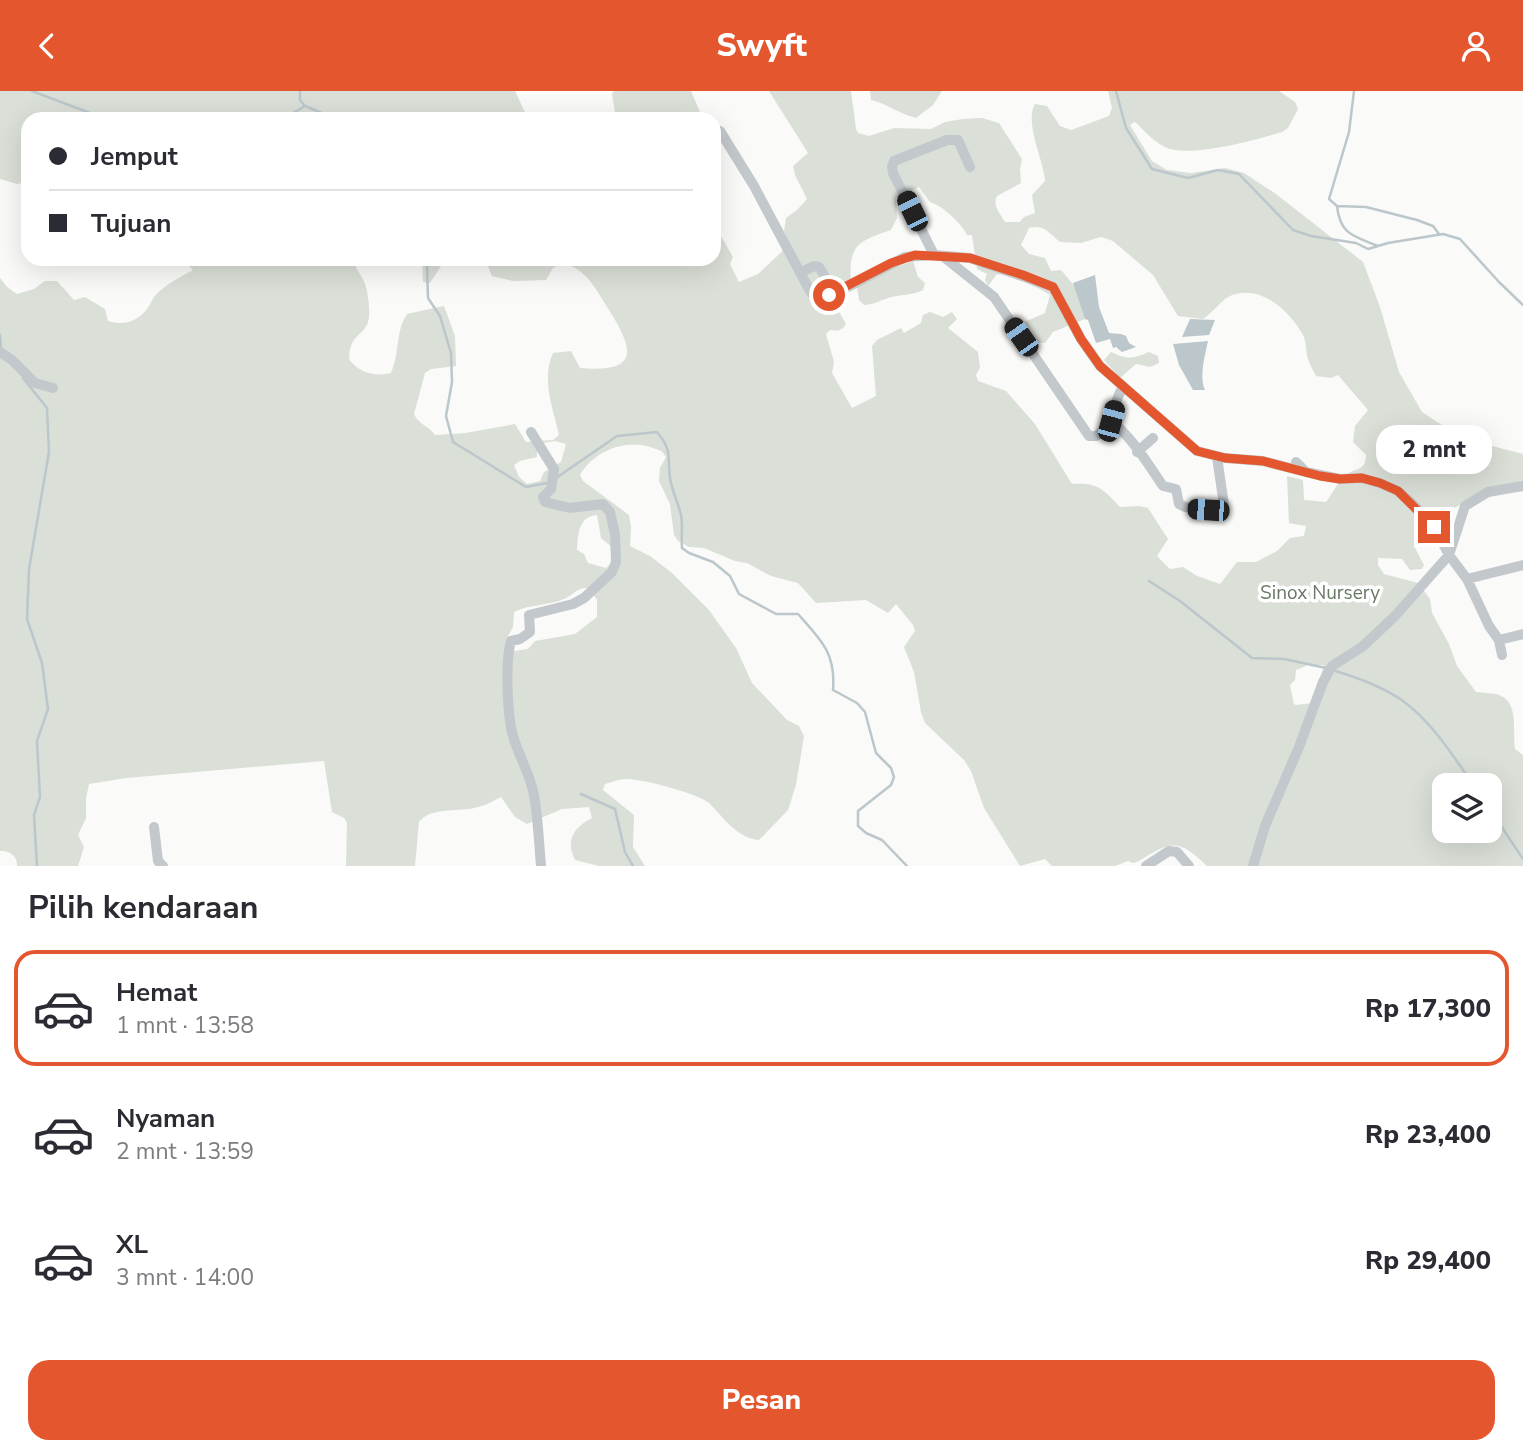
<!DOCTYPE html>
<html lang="id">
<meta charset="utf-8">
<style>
:root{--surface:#fff;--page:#f7f7f7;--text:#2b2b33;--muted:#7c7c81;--line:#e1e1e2;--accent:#e4572e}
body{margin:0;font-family:"Nunito Sans",sans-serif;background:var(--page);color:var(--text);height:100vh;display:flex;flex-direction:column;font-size:26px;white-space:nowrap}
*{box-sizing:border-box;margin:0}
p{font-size:23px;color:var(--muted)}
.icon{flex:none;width:38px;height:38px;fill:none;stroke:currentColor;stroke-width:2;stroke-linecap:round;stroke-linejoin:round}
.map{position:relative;height:775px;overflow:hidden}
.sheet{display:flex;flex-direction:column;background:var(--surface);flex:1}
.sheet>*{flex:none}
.top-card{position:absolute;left:21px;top:21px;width:700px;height:154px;border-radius:21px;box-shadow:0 7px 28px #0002;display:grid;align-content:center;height:154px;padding:0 28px;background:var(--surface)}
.controls{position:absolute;left:1432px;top:682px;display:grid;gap:14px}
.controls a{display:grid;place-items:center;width:70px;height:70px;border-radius:14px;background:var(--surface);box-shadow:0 7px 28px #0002;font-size:35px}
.end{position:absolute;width:32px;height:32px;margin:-16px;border:9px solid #e4572e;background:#fff;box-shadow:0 0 0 4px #fff}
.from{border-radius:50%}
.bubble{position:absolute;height:49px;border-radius:21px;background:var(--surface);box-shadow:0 7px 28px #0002;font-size:23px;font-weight:800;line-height:49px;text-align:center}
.car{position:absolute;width:21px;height:42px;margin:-21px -10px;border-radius:9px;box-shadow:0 0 5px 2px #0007;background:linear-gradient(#222 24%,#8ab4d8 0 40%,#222 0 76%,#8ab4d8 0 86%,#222 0)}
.top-card b{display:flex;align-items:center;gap:24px;height:66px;font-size:26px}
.top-card b+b{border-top:2px solid var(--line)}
.top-card i{width:18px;height:18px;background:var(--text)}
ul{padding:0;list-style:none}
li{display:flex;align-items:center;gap:21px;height:116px;margin:0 14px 10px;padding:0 14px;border:4px solid transparent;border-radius:21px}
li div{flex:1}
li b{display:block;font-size:26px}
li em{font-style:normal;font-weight:800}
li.selected{border-color:var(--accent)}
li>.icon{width:63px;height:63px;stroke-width:1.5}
h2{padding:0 28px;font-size:32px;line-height:84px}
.action{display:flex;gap:14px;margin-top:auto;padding:14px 28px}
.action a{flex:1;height:80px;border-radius:21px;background:var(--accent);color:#fff;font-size:28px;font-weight:800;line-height:80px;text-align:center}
header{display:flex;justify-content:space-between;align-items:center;height:91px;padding:0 28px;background:var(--accent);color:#fff;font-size:32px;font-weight:800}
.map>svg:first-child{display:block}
.green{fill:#dadfd7;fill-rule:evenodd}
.water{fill:#bbc7cb}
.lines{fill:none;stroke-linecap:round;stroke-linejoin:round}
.stream{stroke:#bbc7cb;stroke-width:2.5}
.minor{stroke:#c3c8cc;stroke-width:10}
.route{stroke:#e4572e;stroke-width:9}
.labels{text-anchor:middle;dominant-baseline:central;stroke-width:7;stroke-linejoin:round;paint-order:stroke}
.park-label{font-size:19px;fill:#687a64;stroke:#fff}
</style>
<header><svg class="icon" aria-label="back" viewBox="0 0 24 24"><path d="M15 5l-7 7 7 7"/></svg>Swyft<svg class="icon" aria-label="person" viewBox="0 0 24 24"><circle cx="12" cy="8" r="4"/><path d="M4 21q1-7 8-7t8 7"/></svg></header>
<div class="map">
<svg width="1523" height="775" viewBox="0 0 1523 775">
<rect width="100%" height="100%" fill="#fafaf8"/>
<path class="green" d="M 0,0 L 515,0 L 528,28 L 28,28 L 28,91 L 17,93 L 0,88 Z
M 614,0 L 691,0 L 703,28 L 616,28 L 612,3 Z
M 769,0 L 851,0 L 856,38 L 858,42 L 869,45 L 894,37 L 931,38 L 945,31 L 963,28 L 982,27 L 999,32 L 1022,68 L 1020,78 L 1021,92 L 997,105 C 992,114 1000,122 1005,131 L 1020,131 L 1024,126 L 1035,122 L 1032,104 L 1045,90 C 1044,69 1024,32 1035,13 L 1047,15 L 1060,35 L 1071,39 L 1109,25 L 1112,17 L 1108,0 L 1279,0 L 1295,11 L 1298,18 L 1288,37 L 1282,41 C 1255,49 1197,65 1170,58 C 1156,54 1145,40 1135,31 L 1130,34 L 1152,70 L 1167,79 L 1191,82 L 1225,77 L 1244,82 L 1276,103 L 1363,171 L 1380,216 L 1399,281 L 1422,321 L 1442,334 L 1488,354 L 1523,363 L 1523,400 C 1504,402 1485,404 1467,411 C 1453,416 1441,426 1426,431 L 1414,455 L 1424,474 L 1422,478 L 1410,479 L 1402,468 L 1378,467 L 1378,474 L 1384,483 L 1418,492 L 1430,508 L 1432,522 L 1449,553 L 1457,575 L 1476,601 C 1483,602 1493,602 1499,604 C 1520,612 1512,641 1515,658 L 1523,664 L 1523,775 L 1207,775 C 1179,748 1172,749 1139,770 L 1133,772 L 1128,770 L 1115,775 L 1052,775 L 1045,768 L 1020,775 L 984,717 L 971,680 L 964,669 L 925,632 L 921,621 L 914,581 L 904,556 L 915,540 L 913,534 L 896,513 L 888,522 L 866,509 L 816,512 L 798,492 L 771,485 L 747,472 L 735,470 L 704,457 L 689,456 L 678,450 L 674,444 L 670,413 L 659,390 L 660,377 L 666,366 C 662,359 659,359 653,357 C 626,347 594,360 580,384 L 583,390 L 629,424 L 631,436 L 630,455 L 650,465 L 672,482 L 709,519 L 736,557 L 752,592 L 787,629 L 799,635 L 804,645 L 796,694 L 788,719 L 759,749 C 737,747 724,727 709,712 C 699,703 640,687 626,688 C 619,688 612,691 605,693 L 603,699 L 634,724 L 633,756 L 645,775 L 599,775 L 575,769 C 565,749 574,736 592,727 L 589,716 L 562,718 L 527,733 L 515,726 L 501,706 C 492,711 484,715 474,717 C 457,721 430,716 419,731 L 415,775 L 346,775 L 347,732 L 344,727 L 332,721 L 324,670 L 126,687 L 89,693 L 86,707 L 86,727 L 78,744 L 84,756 L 78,775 L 17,775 C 18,765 9,759 0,760 L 0,187 L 7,196 L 17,203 L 34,198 L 45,190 L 57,190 L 74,209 L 85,206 L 105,218 L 108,230 C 123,235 137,231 147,218 C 152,211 153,205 160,200 C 170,191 182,185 193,179 L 182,168 L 353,168 C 355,178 362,184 365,193 C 368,202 371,221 368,231 C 363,246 350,242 349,268 C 359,282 375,286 391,282 C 400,262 395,241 407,223 L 444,215 L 455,245 L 456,275 L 431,278 L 425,282 L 414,323 C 418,333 429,335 435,344 L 466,342 L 515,333 L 526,351 L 553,349 L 559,344 C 553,317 541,289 553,262 L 571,260 L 580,277 C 639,282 635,260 609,219 C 600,205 590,185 575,177 C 570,174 565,173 560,173 L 553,177 L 546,189 L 513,190 L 492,185 L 485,168 L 714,168 L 714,133 L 733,166 L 730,173 L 739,191 L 758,183 L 789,154 L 784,140 L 786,127 L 797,119 L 807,108 L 795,84 L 793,75 L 808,62 ZM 919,96 L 930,111 C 943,115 961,132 967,144 L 972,144 L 977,178 L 987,183 L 985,189 L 988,195 L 997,183 C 1011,184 1038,196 1050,204 L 1045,222 L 1022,232 L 1033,251 L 1045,252 L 1053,241 L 1085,228 L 1076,197 L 1061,179 L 1051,180 L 1045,167 L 1029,163 L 1021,154 L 1029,137 C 1044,133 1049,142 1060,151 L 1081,152 L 1101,146 L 1113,150 L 1153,184 L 1178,225 L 1203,228 C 1211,223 1221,210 1228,206 C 1258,191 1290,219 1303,244 C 1306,250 1306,258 1307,265 C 1309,272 1313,279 1316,285 L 1331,287 L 1338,284 L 1368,319 L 1355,335 L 1353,351 L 1366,364 C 1366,379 1357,377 1347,383 C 1339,389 1332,403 1326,411 L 1304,409 L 1303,389 L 1287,385 L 1289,432 L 1306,435 L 1304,445 L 1290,447 L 1277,460 L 1256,471 L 1237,471 L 1220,493 L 1197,485 L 1183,476 L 1170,478 L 1157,465 L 1168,448 L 1148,417 L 1139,415 L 1120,416 C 1103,398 1098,391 1072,393 L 1035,333 L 1006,300 L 978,290 L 976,284 L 980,277 L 978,261 L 948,237 L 957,228 L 952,221 L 943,226 L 930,221 L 923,224 L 921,232 L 904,242 L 901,237 L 877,249 L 872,255 L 876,305 L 852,317 L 832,282 L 834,271 L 826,243 L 830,239 C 837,240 842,240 846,233 L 838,219 L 834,221 L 827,208 L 851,190 C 848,154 859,150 891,139 L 897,127 L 896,107 ZM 555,350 L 566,353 L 561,371 L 544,381 L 540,390 L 527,393 L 519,386 L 514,374 L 520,370 L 537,366 L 537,361 L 543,352 ZM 597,424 L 601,447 L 613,457 L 612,472 L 606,477 L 588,472 L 584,463 L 577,459 C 578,443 578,426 597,424 ZM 589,497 L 597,509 L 597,526 L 575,543 L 535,550 L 528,558 L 514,560 L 508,545 L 513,536 L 514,521 C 529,513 548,515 564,508 C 574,504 576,496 589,497 ZM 1308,574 L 1324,574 L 1312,612 L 1296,614 L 1294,613 L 1290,594 L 1295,589 L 1296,579 ZM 1444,695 L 1489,695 L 1489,740 L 1444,740 Z
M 870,0 L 942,0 L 933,14 L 916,27 C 898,22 888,13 871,9 Z
M 422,168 L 450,168 L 441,175 L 430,192 L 423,191 Z
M 913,170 L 918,186 L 925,192 L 923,199 C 911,205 900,203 888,207 C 879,210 873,214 864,214 L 859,209 L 857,196 L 890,178 Z
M 1111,261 C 1128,269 1131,268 1149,261 L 1158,265 L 1159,272 L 1150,276 L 1136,273 L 1120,287 L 1104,269 Z"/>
<path class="water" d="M 1095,184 L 1099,216 L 1109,242 L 1121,243 L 1126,245 L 1129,252 L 1136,256 L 1122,261 L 1116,256 L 1113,257 L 1110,248 L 1096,252 L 1088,229 L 1085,228 L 1073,192 Z
M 1190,228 L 1215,229 L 1209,244 L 1182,246 Z
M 1208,250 C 1205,265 1199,284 1205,299 L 1193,299 L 1179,274 L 1173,253 Z"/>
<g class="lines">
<path class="stream" d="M 32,0 L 90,22 L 121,28
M 300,0 L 300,9 L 305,15
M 1116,0 L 1126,37 L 1152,78 L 1188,87 L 1218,79 L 1239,83 L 1293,139 L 1311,145 L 1356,152 L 1368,158 L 1388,152 L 1443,143 L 1460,148 L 1499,191 L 1523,214
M 1354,0 L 1349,41 L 1329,108 L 1337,115 C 1340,144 1354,145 1378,155
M 305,15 L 322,22 L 330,28
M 283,28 L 305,15
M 1337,115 L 1366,116 L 1417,129 L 1433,135 L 1439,143
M 423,168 L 427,174 L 428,207 L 440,225 L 451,262 L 452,291 L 446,325 L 453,351 L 526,396 L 547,392
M 0,244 L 1,258
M 23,287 L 47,317 L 49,361 L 29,478 L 27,528 L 42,572 L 48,618 L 37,650 L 40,706 L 34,724 L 37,775
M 556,387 L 617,345 L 657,341 C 673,360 667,366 670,387 C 672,400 678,411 681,424 C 683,434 681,446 682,457 L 689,462 L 713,471 L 730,485 L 739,503 L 776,523 L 798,523 C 821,549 836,562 833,599 L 857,612 L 865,621 L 876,662 L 891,677 L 894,686 L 891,694 L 858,720 L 858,735 L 866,742 L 882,749 L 907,775
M 1149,490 L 1180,510 L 1252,567 L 1284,568 L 1326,577
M 1332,579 C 1356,586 1382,595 1403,610 C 1432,631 1454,666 1474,695
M 581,703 L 615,718 L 625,761 L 633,775
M 1489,717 L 1523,768"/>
<path class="minor" d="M 720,40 L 754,95 L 811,202 L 816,206 L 844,198 L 905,166 L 934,164
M 970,76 L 958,49 L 947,49 L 894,70 L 892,76 L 893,82 L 934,164 L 970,167 L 1053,196 L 1081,248 L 1100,275 L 1197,360 L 1225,367 L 1263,370 L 1306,381
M 944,166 L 994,206 L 1089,345 L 1096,345 C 1116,333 1111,314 1123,296
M 800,182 L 814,175 L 819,176 L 835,202
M 0,261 L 12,269 L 35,292 L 53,297
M 1111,330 C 1132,346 1148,373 1163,395 L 1176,398 L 1179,413 L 1185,416 L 1225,421 L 1217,366
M 531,341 L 554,378 L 551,398 L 543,406 L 545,411 L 570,417 L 603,413 L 610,421 L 615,443 L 616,471 L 612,481 L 584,507 L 573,513 L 529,524 L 530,541 L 520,548 L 511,550 C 505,570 507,628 514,648 C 520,667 530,684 534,704 C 538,727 539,752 541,775
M 1137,361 L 1153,347
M 1296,371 L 1306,381 L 1340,388 L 1361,387 L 1380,392 L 1398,400 L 1416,416 L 1434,436 L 1449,464 L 1467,488 L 1489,535 L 1499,549 L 1502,564
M 1467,488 L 1523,474
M 1499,549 L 1523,543
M 154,736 L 158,770 L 163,775
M 1146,775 L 1169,760 L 1177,761 L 1189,775
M 1253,775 L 1265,735 L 1299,656 L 1323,591 L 1332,575 L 1362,556 L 1395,525 L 1449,464 L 1465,415 L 1488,401 L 1523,395"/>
</g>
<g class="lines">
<path class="route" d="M 829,204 L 891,172 L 915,164 L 970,167 L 1023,184 L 1053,196 L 1081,248 L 1100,275 L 1197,360 L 1225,367 L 1263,370 L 1320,385 L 1340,388 L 1362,387 L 1380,392 L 1398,400 L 1434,436"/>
</g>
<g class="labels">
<g class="park-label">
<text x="1320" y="502">Sinox Nursery</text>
</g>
</g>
</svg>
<div class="controls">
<a><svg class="icon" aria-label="layers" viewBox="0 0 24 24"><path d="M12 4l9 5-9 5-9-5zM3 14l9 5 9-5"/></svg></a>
</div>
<i class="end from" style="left:829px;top:204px"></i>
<i class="end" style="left:1434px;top:436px"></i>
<div class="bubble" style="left:1376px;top:334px;width:116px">2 mnt</div>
<i class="car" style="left:912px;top:120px;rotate:334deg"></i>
<i class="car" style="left:1021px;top:246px;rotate:325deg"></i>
<i class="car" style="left:1111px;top:330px;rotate:15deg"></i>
<i class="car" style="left:1208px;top:419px;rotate:274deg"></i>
<div class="top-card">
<b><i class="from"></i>Jemput</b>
<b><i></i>Tujuan</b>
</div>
</div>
<section class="sheet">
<h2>Pilih kendaraan</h2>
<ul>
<li class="selected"><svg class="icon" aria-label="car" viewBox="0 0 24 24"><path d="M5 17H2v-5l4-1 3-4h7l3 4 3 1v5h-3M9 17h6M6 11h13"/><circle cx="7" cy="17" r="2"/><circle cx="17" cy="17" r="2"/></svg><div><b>Hemat</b><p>1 mnt · 13:58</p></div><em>Rp 17,300</em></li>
<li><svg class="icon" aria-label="car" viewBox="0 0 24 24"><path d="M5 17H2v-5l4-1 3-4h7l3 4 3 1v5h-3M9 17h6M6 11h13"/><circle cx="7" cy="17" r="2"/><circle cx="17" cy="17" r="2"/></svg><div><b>Nyaman</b><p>2 mnt · 13:59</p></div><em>Rp 23,400</em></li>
<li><svg class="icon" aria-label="car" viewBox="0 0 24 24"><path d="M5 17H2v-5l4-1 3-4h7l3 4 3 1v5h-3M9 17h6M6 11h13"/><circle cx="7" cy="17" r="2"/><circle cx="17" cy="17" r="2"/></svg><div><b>XL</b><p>3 mnt · 14:00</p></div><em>Rp 29,400</em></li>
</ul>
<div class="action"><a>Pesan</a></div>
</section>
